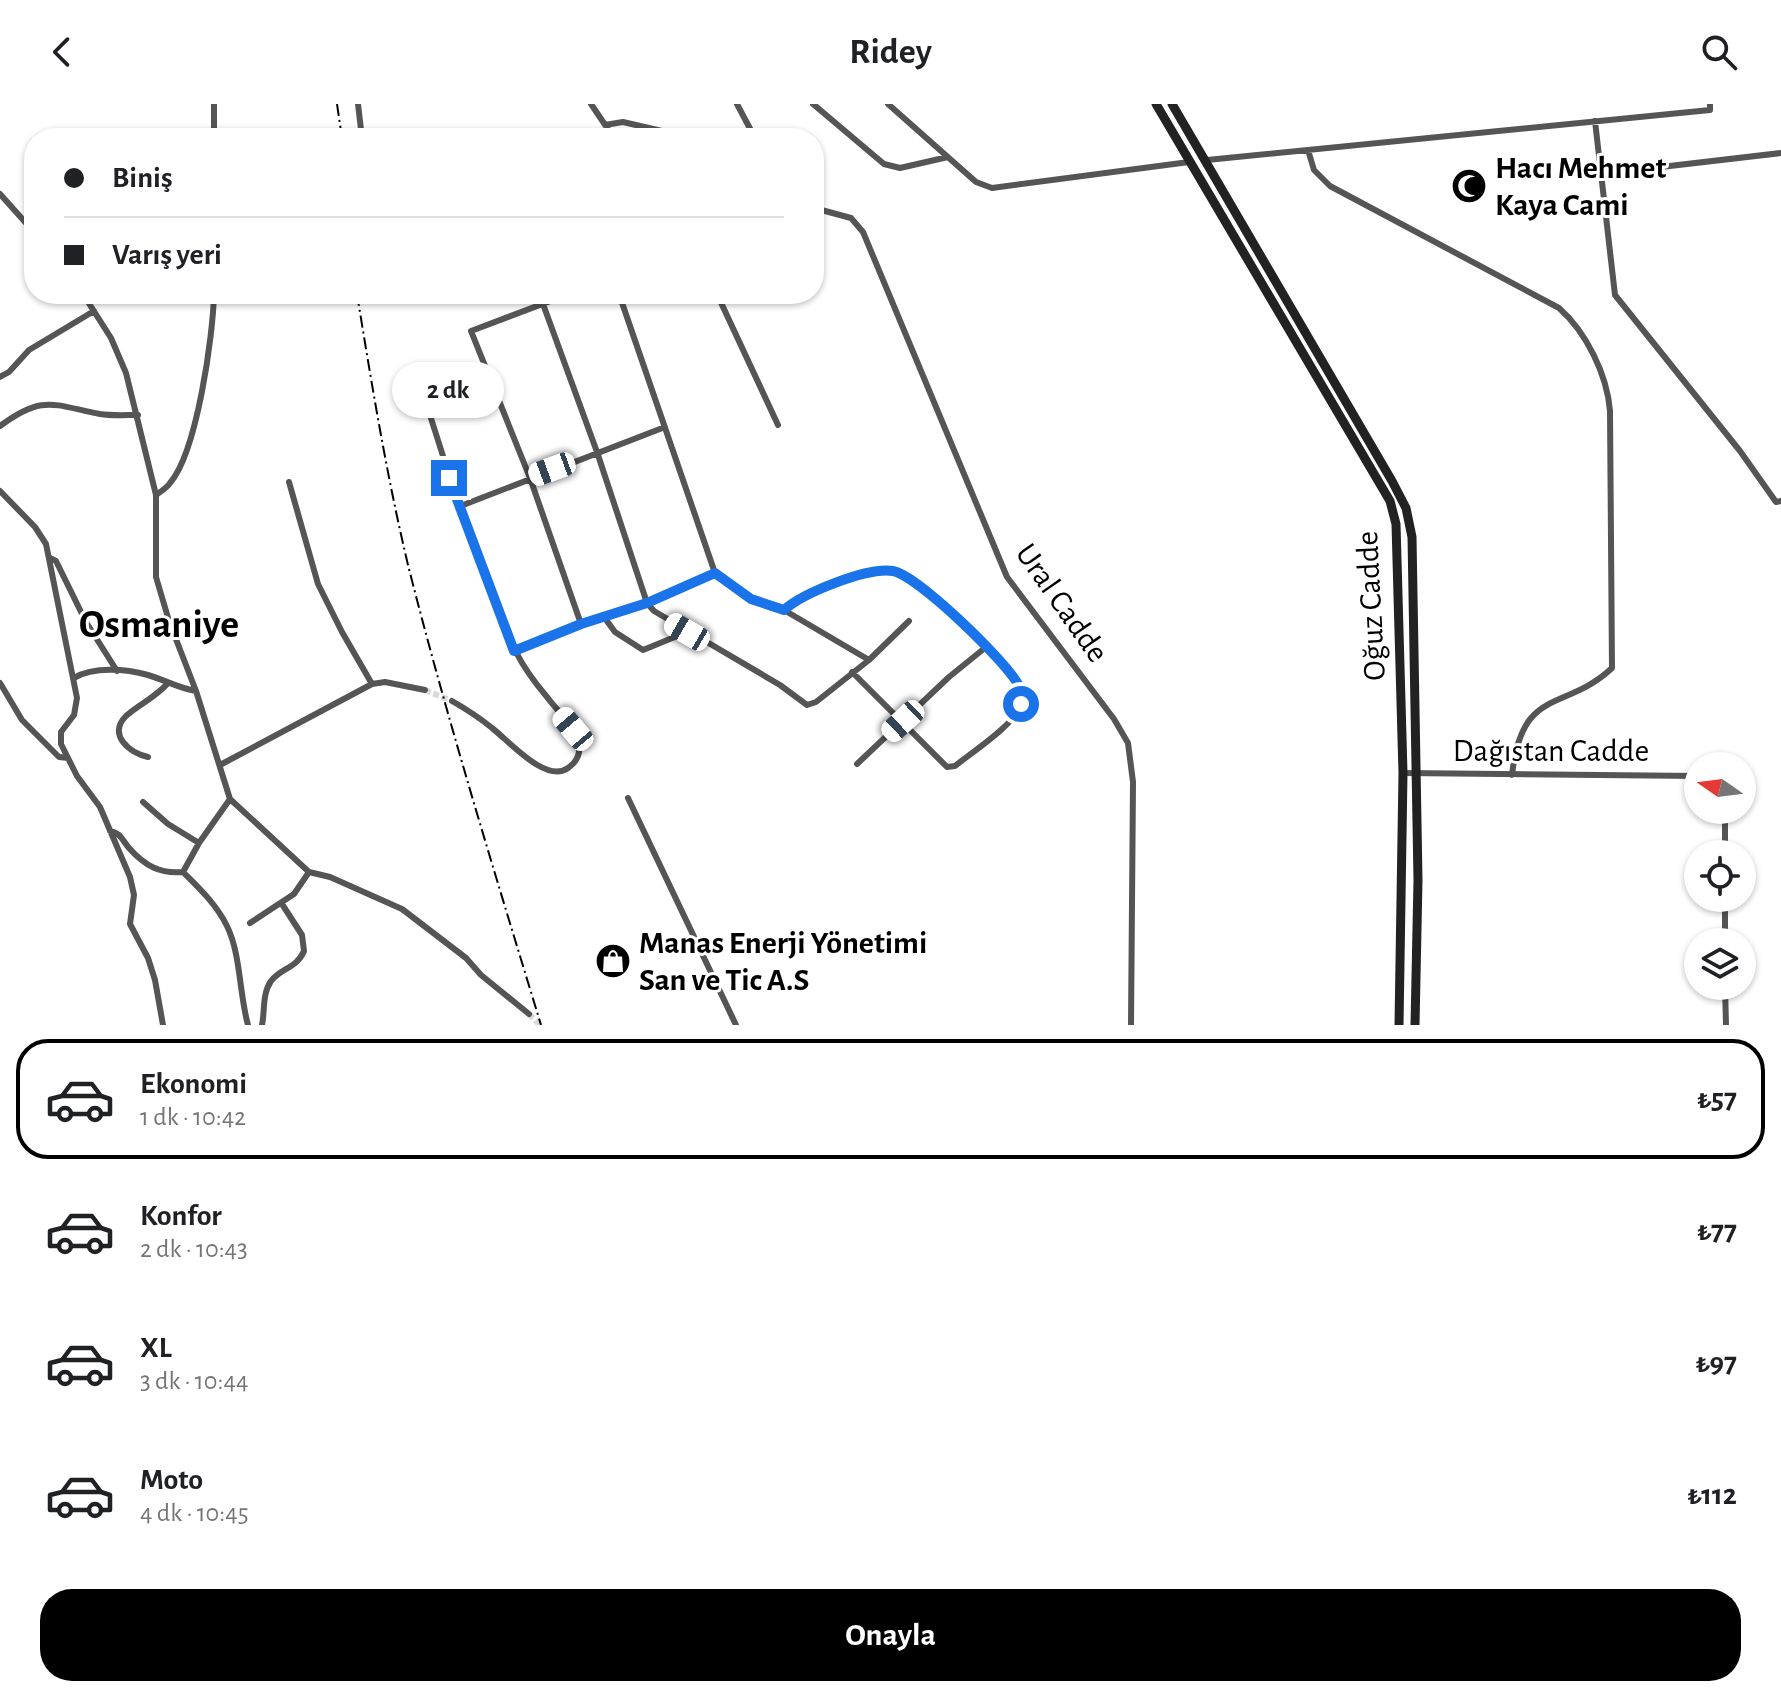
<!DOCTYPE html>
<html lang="tr">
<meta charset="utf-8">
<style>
:root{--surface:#fff;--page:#f2f2f2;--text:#202124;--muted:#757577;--line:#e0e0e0;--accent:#000}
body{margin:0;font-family:"Alegreya Sans",sans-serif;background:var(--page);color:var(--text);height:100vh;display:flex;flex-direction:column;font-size:30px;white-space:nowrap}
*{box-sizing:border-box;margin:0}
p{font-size:26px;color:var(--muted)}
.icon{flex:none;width:44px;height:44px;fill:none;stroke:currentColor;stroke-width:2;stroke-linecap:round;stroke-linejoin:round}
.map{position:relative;height:921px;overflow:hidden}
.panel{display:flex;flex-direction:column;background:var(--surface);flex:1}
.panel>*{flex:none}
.hud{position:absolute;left:24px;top:24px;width:800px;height:176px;border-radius:32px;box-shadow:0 2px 6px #0004;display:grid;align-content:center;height:176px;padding:0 40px;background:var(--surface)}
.needle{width:52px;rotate:284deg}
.tools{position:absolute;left:1684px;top:648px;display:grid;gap:16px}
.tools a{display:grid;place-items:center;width:72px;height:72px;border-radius:50%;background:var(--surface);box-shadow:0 2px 6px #0004;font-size:40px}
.end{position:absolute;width:36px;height:36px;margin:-18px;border:10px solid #1a73e8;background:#fff;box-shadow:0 0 0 4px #fff}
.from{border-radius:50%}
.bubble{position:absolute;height:56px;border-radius:28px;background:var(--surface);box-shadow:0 2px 6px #0004;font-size:26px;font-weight:700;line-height:56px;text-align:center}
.car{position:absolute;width:24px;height:48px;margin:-24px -12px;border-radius:10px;box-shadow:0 0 6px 2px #0007;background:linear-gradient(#fff 24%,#345 0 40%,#fff 0 76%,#345 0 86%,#fff 0)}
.hud b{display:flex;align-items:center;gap:28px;height:76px;font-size:30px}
.hud b+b{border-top:2px solid var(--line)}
.hud i{width:20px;height:20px;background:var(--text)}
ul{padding:14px 0 0;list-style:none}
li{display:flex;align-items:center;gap:24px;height:120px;margin:0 16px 12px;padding:0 24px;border:4px solid transparent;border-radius:32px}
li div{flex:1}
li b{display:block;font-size:30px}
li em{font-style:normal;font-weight:700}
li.on{border-color:var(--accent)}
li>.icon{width:72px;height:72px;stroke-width:1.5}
.button{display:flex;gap:16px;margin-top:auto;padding:16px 40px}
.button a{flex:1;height:92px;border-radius:32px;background:var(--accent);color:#fff;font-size:32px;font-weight:700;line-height:92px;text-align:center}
header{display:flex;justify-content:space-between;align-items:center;height:104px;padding:0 40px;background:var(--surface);font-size:36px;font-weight:700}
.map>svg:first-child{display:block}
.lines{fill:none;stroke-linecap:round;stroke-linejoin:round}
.street-tunnel{stroke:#d9d9d9;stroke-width:6;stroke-dasharray:6 3;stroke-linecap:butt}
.street{stroke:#555;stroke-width:6}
.secondary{stroke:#222;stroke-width:9}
.rail{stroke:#000;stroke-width:2;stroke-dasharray:12 4 2 4;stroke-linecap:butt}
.route{stroke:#1a73e8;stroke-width:10}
.labels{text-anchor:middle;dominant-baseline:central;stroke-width:6;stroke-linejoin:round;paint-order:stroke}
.poi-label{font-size:32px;font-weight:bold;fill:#000;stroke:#fff;text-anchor:start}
.street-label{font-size:32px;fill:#000;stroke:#fff}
.district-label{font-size:40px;font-weight:bold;fill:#000;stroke:#fff}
</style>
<header><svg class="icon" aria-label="back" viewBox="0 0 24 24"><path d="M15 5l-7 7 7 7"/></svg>Ridey<svg class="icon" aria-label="search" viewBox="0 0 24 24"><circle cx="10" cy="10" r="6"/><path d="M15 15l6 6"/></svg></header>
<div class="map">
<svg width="1781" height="921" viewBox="0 0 1781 921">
<rect width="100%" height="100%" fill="#fff"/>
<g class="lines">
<path class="street-tunnel" d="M 425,586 L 452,597
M 529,910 L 540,921"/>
<path class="street" d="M 358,0 L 362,34
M 591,0 L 614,34
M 737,0 L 755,34
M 813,0 L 884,60 L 900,64 L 948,53
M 888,0 L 976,78 L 992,84 L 1189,58
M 1595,17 L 1615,191 L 1740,347 L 1776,398 L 1781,397
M 605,21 L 623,18 L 692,34
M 214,34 L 214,0
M 1308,46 L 1314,66 L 1330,82 L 1559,204 C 1586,228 1607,270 1610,307 L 1612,564 C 1564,609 1522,581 1512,671
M 1207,56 L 1710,6 L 1710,0
M 1601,70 L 1781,49
M 0,90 L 34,128
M 814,104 L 851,114 L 863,128 L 1007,473 L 1114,615 L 1128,639 L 1133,678 L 1131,921
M 83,190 L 111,234 L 126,269 L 156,391 L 156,473 L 169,517 L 196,587 L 230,695 L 309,768 L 330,773 L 402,805 L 466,854 L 481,871 L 529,910
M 569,190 L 471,227 L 530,374 L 581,520
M 619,190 L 715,469 L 751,495 L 784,506 L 869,556
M 717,190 L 778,321
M 543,200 L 597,348 L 647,499 L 654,507 L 780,581 L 807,601 L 816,598 L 869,556 L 909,517
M 0,273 L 9,268 L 29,246 L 94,207
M 422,285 C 442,351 463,416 489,480 C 497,502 504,528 516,548 C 524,564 536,580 547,593 C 560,611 598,643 568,664 C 546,680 509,637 492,624 C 480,614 466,605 452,597
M 0,322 C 43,290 53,301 100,310 C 112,312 126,311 138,311
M 289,378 L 318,480 L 342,528 L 372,580
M 0,387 L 35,423 L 46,440 L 77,594 L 74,611 L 61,628 L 61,640 L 77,672 L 100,703 L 130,773 L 134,791 L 130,820 L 148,854 L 155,876 L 163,921
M 156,391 C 160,388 167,384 170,379 C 197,348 213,232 214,190
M 458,403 L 665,323
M 50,454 L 56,457 L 86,518 L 117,567
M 784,506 C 803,489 867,463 893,467 C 917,471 1007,558 1019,582 C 1022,587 1023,594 1021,600 C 1017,619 971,649 955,662 L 947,663 L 852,568
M 604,513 L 615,528 L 643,546 L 687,528
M 514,547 L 581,520 L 647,499 L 715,469
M 74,574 C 93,562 127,565 148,571 C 165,576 178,584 196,587
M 0,579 L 22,616 L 59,653 L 68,654
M 148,653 C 130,649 107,631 126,612 C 139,600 155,594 168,579
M 857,660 L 949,573 L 986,543
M 220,661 L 372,580 L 385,578 L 425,586
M 1403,669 L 1698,672
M 628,694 L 736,921
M 143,698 L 168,720 L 199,739
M 1725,706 L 1725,750
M 110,727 C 121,729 122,736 129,744 C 145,762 160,770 183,768 L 199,739 L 230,695
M 183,768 C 200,785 216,800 227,822 C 241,851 239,889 248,921
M 1725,794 L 1725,838
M 250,819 L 294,790 L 309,768
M 1725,882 L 1726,921
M 262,921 C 265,907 262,890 271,877 C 281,864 297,864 304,847 L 302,831 L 282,800"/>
<path class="secondary" d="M 1156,0 L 1390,397 L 1396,420 L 1403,669 L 1399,921
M 1172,0 L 1392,377 L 1406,404 L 1412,433 L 1418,776 L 1415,921"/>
<path class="rail" d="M 337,0 L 342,34
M 357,190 C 372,282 387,374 409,465 C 448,618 495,770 541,921"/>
</g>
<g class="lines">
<path class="route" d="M 449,374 L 514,547 L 581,520 L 647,499 L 715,469 L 751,495 L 784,506 C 803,489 867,463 893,467 C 917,471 1007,558 1019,582 C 1022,588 1022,593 1021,600"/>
</g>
<defs>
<symbol id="mosque-disc" viewBox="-11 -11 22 22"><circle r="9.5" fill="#000" stroke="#fff"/><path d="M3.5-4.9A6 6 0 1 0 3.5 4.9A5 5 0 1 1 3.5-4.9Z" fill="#fff"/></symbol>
<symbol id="shop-disc" viewBox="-11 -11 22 22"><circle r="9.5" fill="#000" stroke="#fff"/><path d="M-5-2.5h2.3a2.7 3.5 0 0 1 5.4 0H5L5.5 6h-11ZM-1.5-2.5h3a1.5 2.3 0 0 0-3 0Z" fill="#fff"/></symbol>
</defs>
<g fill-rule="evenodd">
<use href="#mosque-disc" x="1449" y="62" width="40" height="40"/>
<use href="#shop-disc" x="593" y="837" width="40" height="40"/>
</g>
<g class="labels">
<g class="poi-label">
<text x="1495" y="64">Hacı Mehmet<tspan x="1495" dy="37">Kaya Cami</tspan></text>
<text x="639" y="839">Manas Enerji Yönetimi<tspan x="639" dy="37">San ve Tic A.S</tspan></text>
</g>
<g class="street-label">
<text transform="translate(1062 499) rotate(55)">Ural Cadde</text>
<text transform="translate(1371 502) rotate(-93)">Oğuz Cadde</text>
<text x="1551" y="647">Dağıstan Cadde</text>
</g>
<g class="district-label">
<text x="159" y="521">Osmaniye</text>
</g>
</g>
</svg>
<div class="tools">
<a><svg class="needle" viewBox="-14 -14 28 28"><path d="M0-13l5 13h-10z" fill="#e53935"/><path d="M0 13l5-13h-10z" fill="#757577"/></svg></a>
<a><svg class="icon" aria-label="locate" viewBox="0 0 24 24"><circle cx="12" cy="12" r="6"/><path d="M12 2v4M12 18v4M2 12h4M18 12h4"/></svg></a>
<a><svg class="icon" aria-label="layers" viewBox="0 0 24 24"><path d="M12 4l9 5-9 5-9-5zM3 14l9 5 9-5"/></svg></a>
</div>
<i class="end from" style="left:1021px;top:600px"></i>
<i class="end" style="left:449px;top:374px"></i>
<div class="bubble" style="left:392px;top:258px;width:112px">2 dk</div>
<i class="car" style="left:552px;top:365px;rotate:250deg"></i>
<i class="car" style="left:687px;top:528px;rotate:300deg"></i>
<i class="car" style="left:903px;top:617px;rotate:227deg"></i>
<i class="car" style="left:573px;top:625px;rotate:320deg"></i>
<div class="hud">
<b><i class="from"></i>Biniş</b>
<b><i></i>Varış yeri</b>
</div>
</div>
<section class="panel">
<ul>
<li class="on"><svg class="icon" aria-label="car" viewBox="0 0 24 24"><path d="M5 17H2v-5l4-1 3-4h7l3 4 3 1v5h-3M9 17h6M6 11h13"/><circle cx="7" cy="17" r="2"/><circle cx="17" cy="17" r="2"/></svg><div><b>Ekonomi</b><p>1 dk · 10:42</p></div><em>₺57</em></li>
<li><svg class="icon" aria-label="car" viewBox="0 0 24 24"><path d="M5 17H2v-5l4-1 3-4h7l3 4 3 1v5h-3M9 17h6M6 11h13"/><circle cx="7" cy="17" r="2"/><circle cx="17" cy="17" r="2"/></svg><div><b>Konfor</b><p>2 dk · 10:43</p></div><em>₺77</em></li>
<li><svg class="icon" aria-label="car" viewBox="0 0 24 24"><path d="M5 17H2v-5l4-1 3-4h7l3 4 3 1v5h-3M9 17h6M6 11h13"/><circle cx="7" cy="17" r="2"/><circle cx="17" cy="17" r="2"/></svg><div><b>XL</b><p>3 dk · 10:44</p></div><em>₺97</em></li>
<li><svg class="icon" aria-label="car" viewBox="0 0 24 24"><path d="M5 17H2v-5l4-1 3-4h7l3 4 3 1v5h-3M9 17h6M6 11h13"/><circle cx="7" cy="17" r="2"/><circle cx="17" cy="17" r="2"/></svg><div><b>Moto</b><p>4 dk · 10:45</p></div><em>₺112</em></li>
</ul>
<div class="button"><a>Onayla</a></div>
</section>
